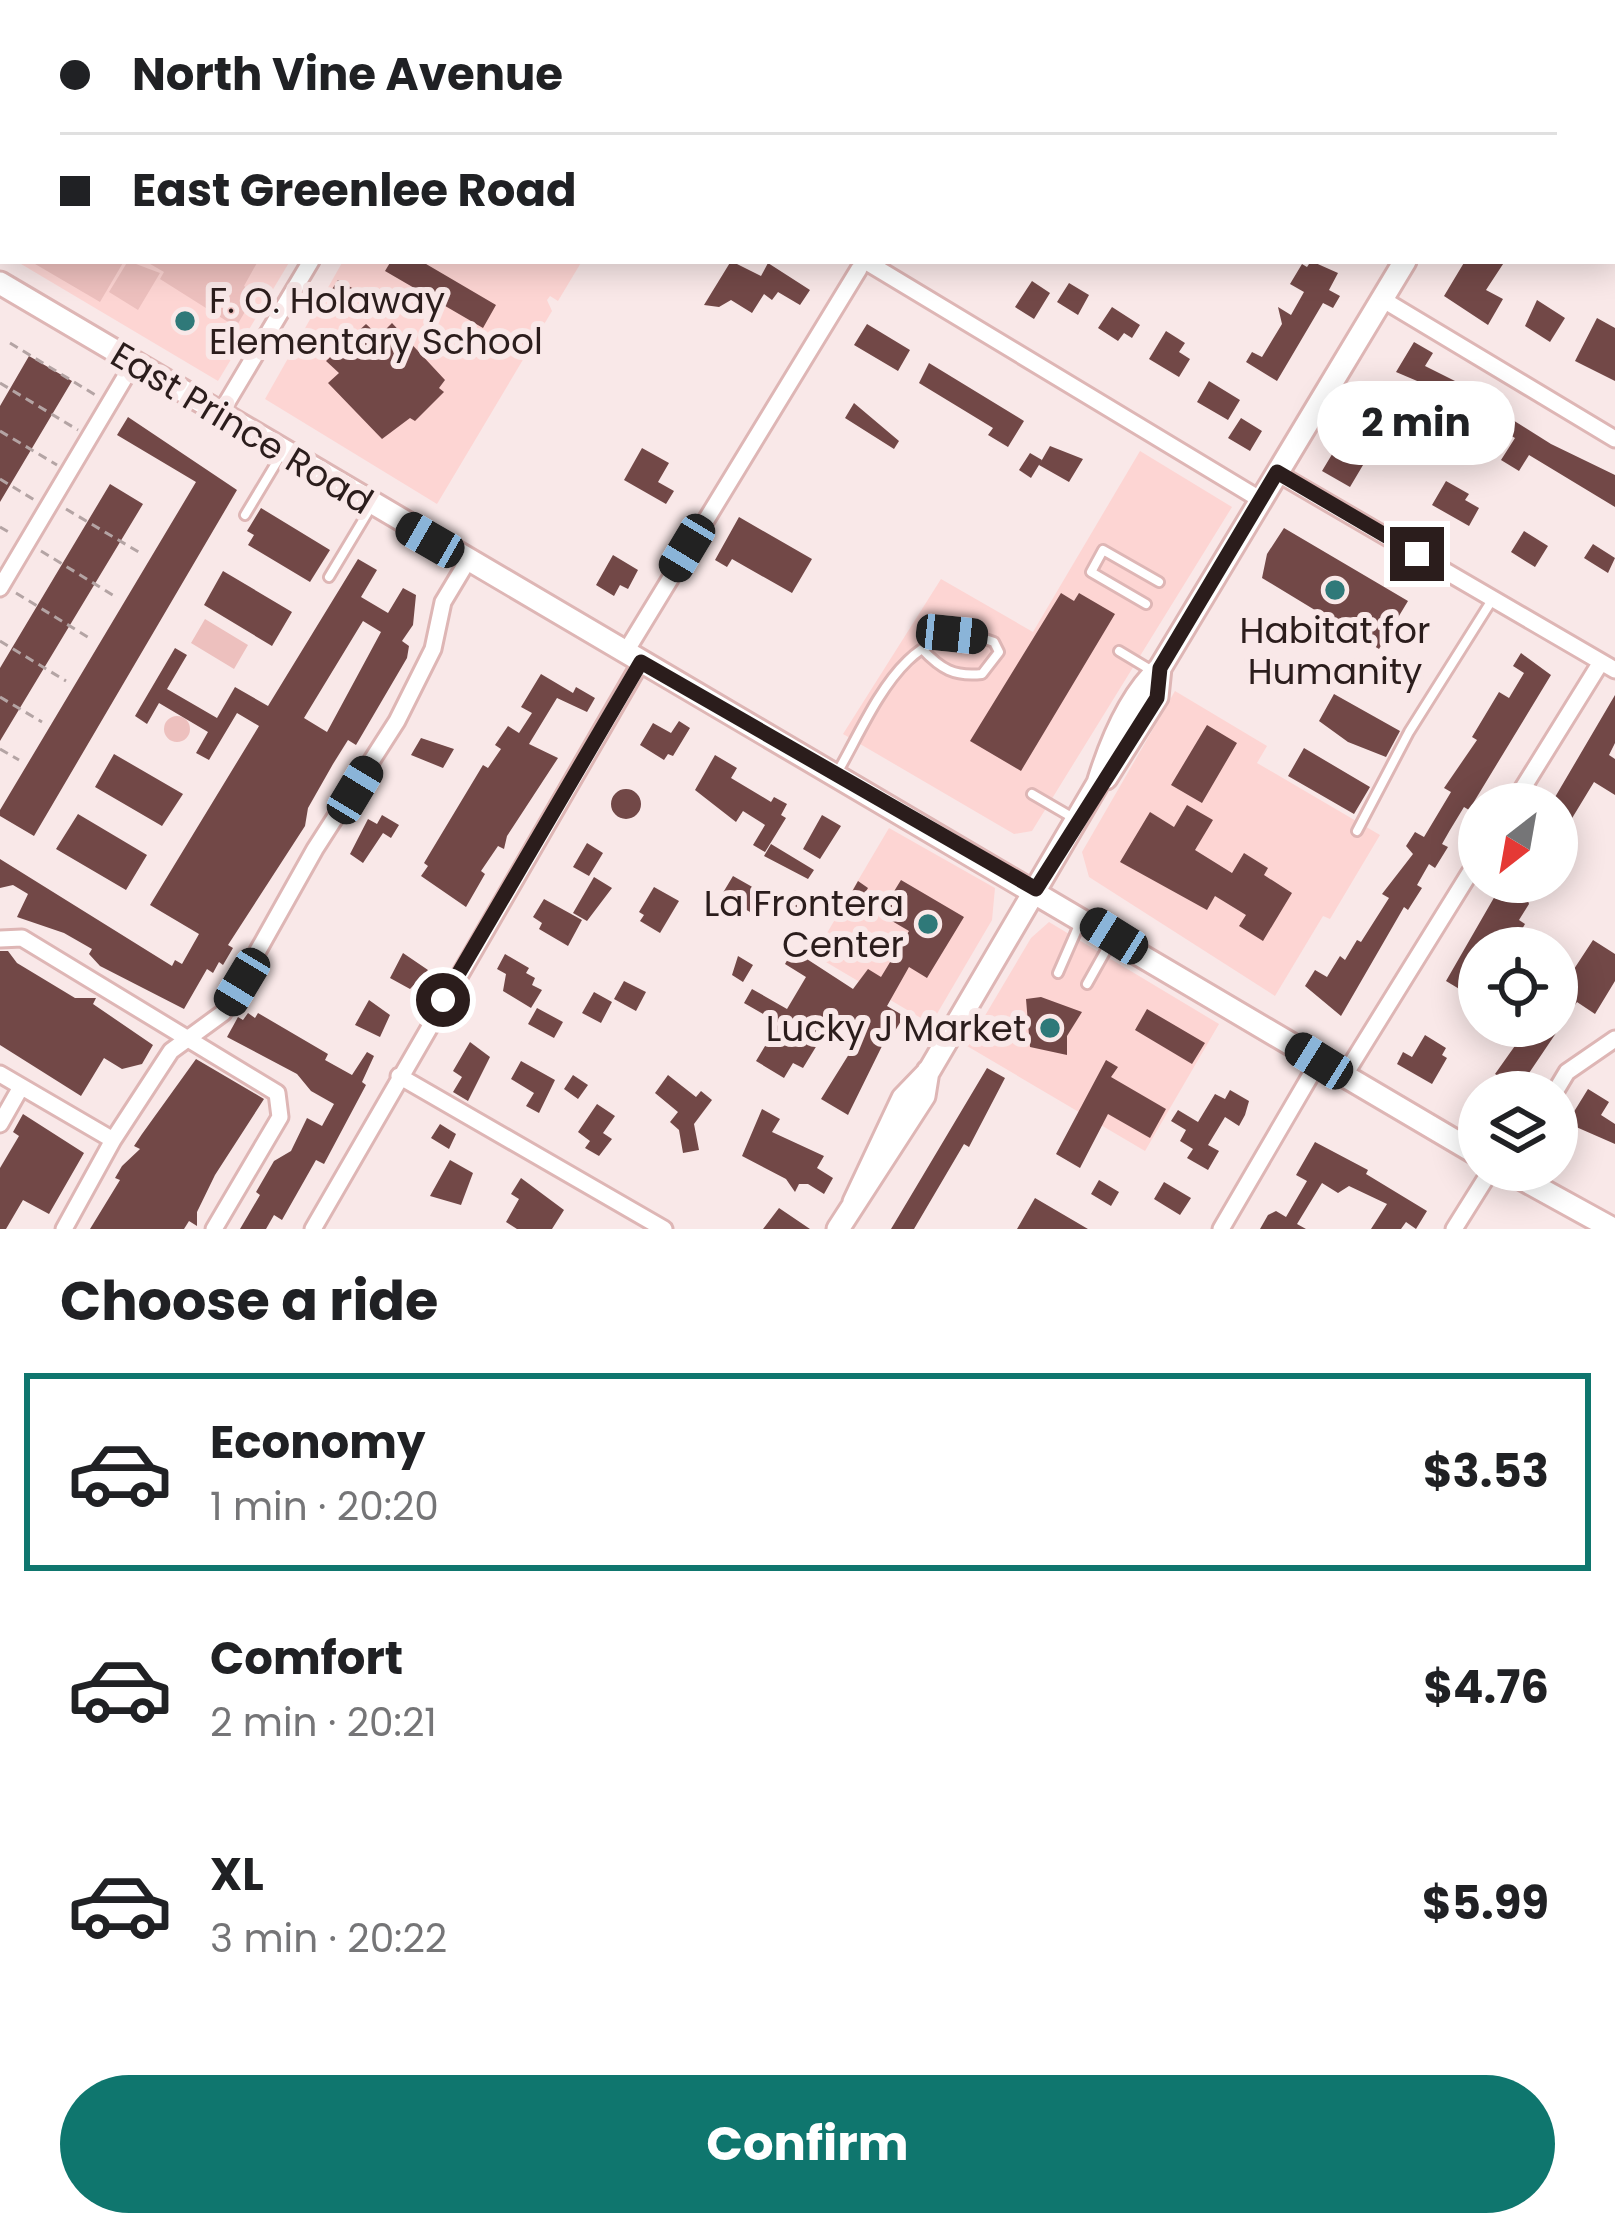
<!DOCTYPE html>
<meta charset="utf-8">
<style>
:root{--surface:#fff;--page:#f6f6f6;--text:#202124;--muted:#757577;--line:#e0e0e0;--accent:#0f766e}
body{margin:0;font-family:Poppins,sans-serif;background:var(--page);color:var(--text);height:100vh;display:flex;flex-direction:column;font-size:45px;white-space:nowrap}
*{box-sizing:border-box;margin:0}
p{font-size:39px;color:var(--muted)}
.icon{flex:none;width:66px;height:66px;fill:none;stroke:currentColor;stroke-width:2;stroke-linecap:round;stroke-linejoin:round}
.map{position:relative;height:1229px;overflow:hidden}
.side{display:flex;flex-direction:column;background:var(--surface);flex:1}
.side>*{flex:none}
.top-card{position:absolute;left:0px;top:0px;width:1617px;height:264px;box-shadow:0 6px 30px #0003;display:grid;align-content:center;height:264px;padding:0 60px;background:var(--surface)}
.needle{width:78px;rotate:211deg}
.tools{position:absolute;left:1458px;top:783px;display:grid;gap:24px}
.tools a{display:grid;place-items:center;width:120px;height:120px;border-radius:50%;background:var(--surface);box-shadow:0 6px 30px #0003;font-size:60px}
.end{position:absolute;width:54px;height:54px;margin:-27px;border:15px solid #2b1d1c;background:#fff;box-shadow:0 0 0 6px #fff}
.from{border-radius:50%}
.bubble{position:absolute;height:84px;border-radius:42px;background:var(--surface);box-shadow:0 6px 30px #0003;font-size:39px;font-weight:700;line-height:84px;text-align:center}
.car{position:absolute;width:36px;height:72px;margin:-36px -18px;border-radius:15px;box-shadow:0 0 9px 3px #0007;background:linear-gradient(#222 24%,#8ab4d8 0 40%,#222 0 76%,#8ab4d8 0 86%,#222 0)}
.top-card b{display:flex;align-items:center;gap:42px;height:114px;font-size:45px}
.top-card b+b{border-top:3px solid var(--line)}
.top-card i{width:30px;height:30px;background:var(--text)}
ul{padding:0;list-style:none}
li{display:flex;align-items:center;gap:36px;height:198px;margin:0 24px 18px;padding:0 36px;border:6px solid transparent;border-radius:0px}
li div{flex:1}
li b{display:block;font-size:45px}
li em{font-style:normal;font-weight:700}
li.on{border-color:var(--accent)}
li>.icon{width:108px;height:108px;stroke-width:1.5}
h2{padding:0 60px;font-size:54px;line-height:144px}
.cta{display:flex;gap:24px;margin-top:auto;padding:24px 60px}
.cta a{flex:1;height:138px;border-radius:72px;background:var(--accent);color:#fff;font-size:48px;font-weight:700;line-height:138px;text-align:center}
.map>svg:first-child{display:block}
.built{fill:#fdd5d3}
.green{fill:#edc0be}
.building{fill:#724847;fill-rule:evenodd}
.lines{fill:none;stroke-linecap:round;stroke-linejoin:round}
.lane-casing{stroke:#deb6b5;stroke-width:14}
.street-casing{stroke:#deb6b5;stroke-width:21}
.secondary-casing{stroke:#deb6b5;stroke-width:27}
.path{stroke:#b4a4a4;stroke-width:3;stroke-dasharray:9 6;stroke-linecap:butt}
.lane{stroke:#fff;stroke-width:8}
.street{stroke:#fff;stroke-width:15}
.secondary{stroke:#fff;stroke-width:21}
.route{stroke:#2b1d1c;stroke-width:15}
.poi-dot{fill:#2f7979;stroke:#f9e8e8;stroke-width:4.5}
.labels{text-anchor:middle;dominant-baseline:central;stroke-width:12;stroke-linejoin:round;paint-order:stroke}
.poi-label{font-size:36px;fill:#2b1d1c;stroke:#f9e8e8;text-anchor:end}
.street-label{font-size:36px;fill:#2b1d1c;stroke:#f9e8e8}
</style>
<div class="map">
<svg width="1615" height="1229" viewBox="0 0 1615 1229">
<rect width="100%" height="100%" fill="#f9e8e8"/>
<path class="built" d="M 0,0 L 399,0 L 404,3 L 3,3 L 3,254 Z
M 16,261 L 290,261 L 218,381 Z
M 343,261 L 582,261 L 558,301 L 550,296 L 547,300 L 552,311 L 437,504 L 265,399 Z
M 1140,451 L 1232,507 L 1032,831 L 1014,834 L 843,734 L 941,579 L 1033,632 Z
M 1175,691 L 1267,746 L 1257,763 L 1380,835 L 1330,919 L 1323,916 L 1275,996 L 1089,877 L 1082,852 Z
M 889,828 L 995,888 L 992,920 L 931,1024 L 814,955 Z
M 1049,922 L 1219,1024 L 1145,1151 L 967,1046 L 1031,938 Z"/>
<path class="green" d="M 3,24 L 3,245 L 0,29 Z
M 30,261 L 124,261 L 100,302 Z
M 128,261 L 160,273 L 138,310 L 109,292 Z
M 145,261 L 258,261 L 244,286 L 256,293 L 236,327 L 160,279 L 164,272 Z
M 205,619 L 248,645 L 234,669 L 191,643 Z
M164 729a13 13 0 1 1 26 0a13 13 0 1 1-26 0Z"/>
<path class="building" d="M 391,261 L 421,261 L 496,305 L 483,328 L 385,271 Z
M 731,261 L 761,276 L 768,263 L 810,290 L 800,305 L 778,292 L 772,300 L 764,294 L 752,313 L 731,300 L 719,307 L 704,305 Z
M 1311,261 L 1338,273 L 1329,290 L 1340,296 L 1333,308 L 1323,303 L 1277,381 L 1246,362 L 1252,352 L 1262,357 L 1282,324 L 1278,307 L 1291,315 L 1304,292 L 1290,284 L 1302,264 L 1307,267 Z
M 1465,261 L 1505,261 L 1486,290 L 1503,299 L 1488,325 L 1444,296 Z
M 338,280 L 361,293 L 353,308 L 329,294 Z
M 1032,281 L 1050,293 L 1034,319 L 1015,307 Z
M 1069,283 L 1089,295 L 1078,315 L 1057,302 Z
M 1537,300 L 1565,318 L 1550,342 L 1525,326 Z
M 1112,307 L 1140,325 L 1132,338 L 1124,333 L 1118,341 L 1098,328 Z
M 1597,318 L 1615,328 L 1615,381 L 1575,361 Z
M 392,323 L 445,380 L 439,388 L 444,392 L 415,421 L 410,418 L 382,439 L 328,383 L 339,373 L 326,361 L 366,324 L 379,336 Z
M 867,324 L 910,350 L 898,371 L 854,345 Z
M 1166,331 L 1185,343 L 1179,352 L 1190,359 L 1179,377 L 1149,359 Z
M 1414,342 L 1433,353 L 1425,366 L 1495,401 L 1492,407 L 1551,444 L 1615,475 L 1615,507 L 1529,455 L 1519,471 L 1501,460 L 1515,438 L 1484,420 L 1469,445 L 1451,434 L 1463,413 L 1439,399 L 1443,392 L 1396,372 Z
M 29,356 L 72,381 L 0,502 L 0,406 Z
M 929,363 L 1024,421 L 1008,447 L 988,435 L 993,428 L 919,383 Z
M 1209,381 L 1240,400 L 1228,420 L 1197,402 Z
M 1374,394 L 1416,426 L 1410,436 L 1418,441 L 1410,455 L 1379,438 L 1350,487 L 1322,471 L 1346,431 L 1358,438 L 1373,411 L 1367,407 Z
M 854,403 L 899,441 L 894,449 L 845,418 Z
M 128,417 L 237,490 L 34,836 L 0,816 L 0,810 L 196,482 L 117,435 Z
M 1241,418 L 1262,431 L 1250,451 L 1228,438 Z
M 1050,446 L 1083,459 L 1069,482 L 1039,465 Z
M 642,448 L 669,463 L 658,482 L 674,491 L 666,504 L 624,480 Z
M 1030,453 L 1042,460 L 1031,478 L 1019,470 Z
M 1446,481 L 1469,494 L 1465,500 L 1479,508 L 1469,526 L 1432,505 Z
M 110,484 L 143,504 L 0,741 L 0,668 Z
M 261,508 L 330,550 L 310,582 L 248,545 L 254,535 L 247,531 Z
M 739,517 L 812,559 L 792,593 L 732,559 L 727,567 L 715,560 Z
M 1284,528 L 1408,601 L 1379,649 L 1262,578 L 1267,554 Z
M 1524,531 L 1548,546 L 1535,567 L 1511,552 Z
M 1593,544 L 1615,558 L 1608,573 L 1584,558 Z
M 613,555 L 638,570 L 628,589 L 620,585 L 614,596 L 596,585 Z
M 358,559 L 377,570 L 361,597 L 388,613 L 403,588 L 416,595 L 413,625 L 402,641 L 409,646 L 407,658 L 356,745 L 348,740 L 333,764 L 308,808 L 305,826 L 228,945 L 233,948 L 223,965 L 219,962 L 213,973 L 207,969 L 184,1009 L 100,966 L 89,954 L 92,949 L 64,933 L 17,917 L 28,894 L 13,885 L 0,888 L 0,859 L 172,966 L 175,960 L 182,964 L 199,934 L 150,905 L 259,726 L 237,713 L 209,760 L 196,753 L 208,732 L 159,703 L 147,724 L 135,716 L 175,648 L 187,655 L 167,689 L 217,718 L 235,687 L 268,706 ZM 363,621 L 381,632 L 327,732 L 304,718 Z
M 223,571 L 292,612 L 272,646 L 204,605 Z
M 1061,593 L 1074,601 L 1079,593 L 1115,614 L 1021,771 L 970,741 Z
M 1521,653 L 1551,675 L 1469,810 L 1464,807 L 1450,830 L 1442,844 L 1448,847 L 1435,868 L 1429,864 L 1417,885 L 1422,888 L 1408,910 L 1404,907 L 1341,1016 L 1305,986 L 1315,970 L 1327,977 L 1340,956 L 1345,960 L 1357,940 L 1361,942 L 1389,898 L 1382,894 L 1413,854 L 1406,846 L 1415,832 L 1424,837 L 1451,792 L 1444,788 L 1477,740 L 1472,737 L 1499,692 L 1509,698 L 1524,673 L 1513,666 Z
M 541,674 L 573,693 L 576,687 L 595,698 L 587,712 L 557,698 L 529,744 L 558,758 L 507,836 L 504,849 L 498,846 L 481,871 L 485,874 L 466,907 L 421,876 L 428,866 L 424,863 L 483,765 L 488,768 L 501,749 L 495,745 L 508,726 L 519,733 L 532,713 L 521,707 Z
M 1334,694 L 1400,731 L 1386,757 L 1348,742 L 1319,721 Z
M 1615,695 L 1615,743 L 1609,755 L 1615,759 L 1615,795 L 1594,782 L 1557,843 L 1557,804 L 1551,804 Z
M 679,721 L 690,728 L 673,756 L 668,754 L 664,760 L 640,745 L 653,723 L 671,733 Z
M 1207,725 L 1237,743 L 1202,803 L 1171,785 Z
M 421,738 L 454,749 L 443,768 L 411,755 Z
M 1304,748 L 1370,787 L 1354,814 L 1288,776 Z
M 114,754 L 183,794 L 162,826 L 95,787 Z
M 715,755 L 737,768 L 731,778 L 771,802 L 774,797 L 787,804 L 781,815 L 786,818 L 765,852 L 753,845 L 765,825 L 743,811 L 736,822 L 695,790 Z
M611 804a15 15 0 1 1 30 0a15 15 0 1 1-30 0Z
M 1187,805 L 1213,820 L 1195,850 L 1232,873 L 1244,853 L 1268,868 L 1264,875 L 1292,893 L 1263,941 L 1239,926 L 1246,915 L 1215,896 L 1207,910 L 1120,862 L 1150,812 L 1174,827 Z
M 78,814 L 147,855 L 126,890 L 56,849 Z
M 382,815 L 399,825 L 391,838 L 383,833 L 363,863 L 350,854 L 368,819 L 377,824 Z
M 822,815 L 841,826 L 820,859 L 803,849 Z
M 587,843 L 603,853 L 589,876 L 573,867 Z
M 771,844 L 814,870 L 808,879 L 764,856 Z
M 733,876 L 763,893 L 752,913 L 721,896 Z
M 594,877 L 612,888 L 587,921 L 573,913 Z
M 901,880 L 964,917 L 927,978 L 909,967 L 887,1006 L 904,1016 L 887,1044 L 884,1042 L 848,1115 L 821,1099 L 864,1030 L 836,1014 L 803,1068 L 793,1063 L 784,1078 L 756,1061 L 779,1023 L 744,1003 L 752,989 L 787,1009 L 806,977 L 785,964 L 793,950 L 853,989 L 868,969 L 881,977 L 909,931 L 880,914 Z
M 858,881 L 868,888 L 850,919 L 840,913 Z
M 1503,882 L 1532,882 L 1525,892 L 1529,904 L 1519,920 L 1525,924 L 1511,948 L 1479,948 L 1479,990 L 1471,985 L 1466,993 L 1446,981 Z
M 654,887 L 679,901 L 660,933 L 640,921 L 644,915 L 639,912 Z
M 795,890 L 808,896 L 797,915 L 785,908 Z
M 544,899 L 582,920 L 568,946 L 539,929 L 542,923 L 533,917 Z
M 1593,940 L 1615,954 L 1615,981 L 1595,1014 L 1577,1002 L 1519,1088 L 1495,1074 L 1529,1026 L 1557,1026 L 1557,995 Z
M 0,951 L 8,951 L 17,963 L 75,998 L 96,998 L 93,1004 L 153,1045 L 142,1064 L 122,1069 L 104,1058 L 81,1096 L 0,1045 Z
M 403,953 L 428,970 L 410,989 L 390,978 Z
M 505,954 L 529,968 L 526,973 L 535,978 L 532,985 L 542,990 L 531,1008 L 503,991 L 506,974 L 497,969 Z
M 738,956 L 753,965 L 743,982 L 732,975 Z
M 624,981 L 646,992 L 636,1011 L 614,999 Z
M 594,992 L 612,1002 L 601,1023 L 582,1013 Z
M 1041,997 L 1082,1012 L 1067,1036 L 1067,1055 L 1030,1047 L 1026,999 Z
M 369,1000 L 390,1015 L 380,1037 L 355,1025 Z
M 537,1008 L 563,1022 L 554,1038 L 528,1024 Z
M 1147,1009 L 1205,1043 L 1192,1064 L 1135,1030 Z
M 248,1013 L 255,1018 L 258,1013 L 328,1054 L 325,1060 L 352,1075 L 367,1052 L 374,1056 L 362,1082 L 366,1085 L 324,1164 L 316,1160 L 282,1220 L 274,1215 L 266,1229 L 240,1229 L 260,1195 L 256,1192 L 274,1161 L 291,1151 L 307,1118 L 322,1126 L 334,1104 L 311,1091 L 297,1074 L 227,1037 L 238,1017 L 243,1020 Z
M 1425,1035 L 1446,1048 L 1442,1055 L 1447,1058 L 1432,1084 L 1397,1064 L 1403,1052 L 1412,1057 Z
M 470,1042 L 490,1057 L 468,1101 L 453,1092 L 462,1077 L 453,1071 Z
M 196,1059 L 264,1099 L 215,1175 L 197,1212 L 197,1226 L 189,1221 L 184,1229 L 90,1229 L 120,1180 L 115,1178 L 122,1166 L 140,1149 L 134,1146 L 142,1134 Z
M 1106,1060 L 1118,1067 L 1111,1077 L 1166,1109 L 1150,1138 L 1108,1114 L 1080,1168 L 1056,1154 Z
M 521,1061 L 555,1080 L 539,1113 L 526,1106 L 534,1093 L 511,1079 Z
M 987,1068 L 1005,1078 L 969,1147 L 964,1144 L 914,1229 L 891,1229 Z
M 573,1075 L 588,1085 L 578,1099 L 564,1089 Z
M 668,1075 L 696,1097 L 701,1091 L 712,1100 L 694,1124 L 699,1150 L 683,1153 L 679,1130 L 670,1122 L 678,1112 L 655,1093 Z
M 1588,1089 L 1609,1102 L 1601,1115 L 1615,1124 L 1615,1144 L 1567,1123 Z
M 1230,1090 L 1249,1101 L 1245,1115 L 1239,1126 L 1225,1117 L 1208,1145 L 1219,1151 L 1208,1170 L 1187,1158 L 1193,1149 L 1180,1141 L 1186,1130 L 1171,1121 L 1178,1110 L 1198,1122 L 1215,1094 L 1225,1099 Z
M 597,1104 L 615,1116 L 603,1133 L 612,1139 L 599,1156 L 585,1148 L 590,1141 L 578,1132 Z
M 762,1109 L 780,1119 L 772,1132 L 824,1156 L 817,1168 L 833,1178 L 824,1194 L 808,1184 L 799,1184 L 795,1192 L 786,1179 L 742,1156 Z
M 23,1114 L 84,1153 L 49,1214 L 23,1200 L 6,1229 L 0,1229 L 0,1168 L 19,1136 L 13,1132 Z
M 440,1124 L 456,1134 L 449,1149 L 431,1138 Z
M 1315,1142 L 1368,1170 L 1366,1174 L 1427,1211 L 1416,1229 L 1406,1222 L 1401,1229 L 1371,1229 L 1387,1204 L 1349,1186 L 1338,1193 L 1322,1183 L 1297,1224 L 1306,1229 L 1260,1229 L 1268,1215 L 1276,1211 L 1286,1217 L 1307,1181 L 1296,1175 Z
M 450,1160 L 473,1173 L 461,1205 L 430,1196 Z
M 521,1178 L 564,1210 L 552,1229 L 517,1229 L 506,1222 L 519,1199 L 511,1194 Z
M 1099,1180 L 1119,1192 L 1111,1206 L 1091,1194 Z
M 1164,1182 L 1191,1198 L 1180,1215 L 1154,1199 Z
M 1035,1198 L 1088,1229 L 1017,1229 Z
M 779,1208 L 810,1229 L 763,1229 Z"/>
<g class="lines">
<defs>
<path id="lane" d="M 1608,3 L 1610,0
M 245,515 L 281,455
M 329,577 L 371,507
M 1146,604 L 1091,572 L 1103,550 L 1159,582
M 1119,651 L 1154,672
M 837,773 C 872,713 908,610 994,642 L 999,652 L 982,674 C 954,677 941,669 922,649
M 1032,794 L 1075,819
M 1357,831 L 1409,732 L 1492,600
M 1058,973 L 1079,925
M 1087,984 L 1110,943"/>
<path id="street" d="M 430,0 L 434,3
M 1346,0 L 1351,3
M 464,3 L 466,0
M 1013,3 L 1015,0
M 1614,152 L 1615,153
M 870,264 L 1261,500
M 1382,299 L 1615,439
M 220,414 L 311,261
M 1277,473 L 1615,670
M 0,588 L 134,362
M 625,653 L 859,269
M 1513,804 L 1601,662
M 0,939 L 22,938 L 277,1093 L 280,1117 L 214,1229
M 0,1074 L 113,1140
M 399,1076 L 664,1229
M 1344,1076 L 1479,858
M 1555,1092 L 1567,1072 L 1615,1039
M 0,1124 L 21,1087
M 64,1229 L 113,1140 L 171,1051 L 223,1013 L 315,849 L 397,721 L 433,649 L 443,602 L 467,562
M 313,1229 L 641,662
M 1221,1229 L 1319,1061
M 1454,1229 L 1491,1170"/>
<path id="secondary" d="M 1551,3 L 1553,0
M 1577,3 L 1579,0
M 0,283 L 1479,1155
M 1106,778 L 1157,697 L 1160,668
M 1506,1170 L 1613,1229
M 854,1202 L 903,1098 L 929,1071 L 1098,783 C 1110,744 1129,696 1160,668 L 1405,261
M 838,1229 L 924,1096 L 928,1071"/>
</defs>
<use href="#lane" class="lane-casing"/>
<use href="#street" class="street-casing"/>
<use href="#secondary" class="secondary-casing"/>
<path class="path" d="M 10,343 L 97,396
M 0,383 L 78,430
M 0,431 L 57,465
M 0,479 L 36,501
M 66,509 L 142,554
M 0,527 L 12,534
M 41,551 L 116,597
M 16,593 L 91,639
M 0,641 L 66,681
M 0,697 L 42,722
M 0,749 L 19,760"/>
<use href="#lane" class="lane"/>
<use href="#street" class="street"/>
<use href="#secondary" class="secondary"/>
</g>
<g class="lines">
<path class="route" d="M 443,1000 L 641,662 L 1036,889 L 1157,698 L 1160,668 L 1277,472 L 1417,554"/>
</g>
<g class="poi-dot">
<circle cx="185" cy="321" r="12"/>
<circle cx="1335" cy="590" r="12"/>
<circle cx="928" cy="924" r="12"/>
<circle cx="1050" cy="1028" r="12"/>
</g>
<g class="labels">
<g class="poi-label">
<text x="209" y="300" text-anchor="start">F. O. Holaway<tspan x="209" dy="41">Elementary School</tspan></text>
<text x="1335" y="630" text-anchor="middle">Habitat for<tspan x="1335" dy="41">Humanity</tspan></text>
<text x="904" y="903">La Frontera<tspan x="904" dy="41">Center</tspan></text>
<text x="1026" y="1028">Lucky J Market</text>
</g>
<g class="street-label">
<text transform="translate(242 428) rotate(31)">East Prince Road</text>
</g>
</g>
</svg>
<div class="tools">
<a><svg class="needle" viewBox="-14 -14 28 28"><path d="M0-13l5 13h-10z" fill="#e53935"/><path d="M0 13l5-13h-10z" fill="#757577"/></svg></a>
<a><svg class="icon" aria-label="locate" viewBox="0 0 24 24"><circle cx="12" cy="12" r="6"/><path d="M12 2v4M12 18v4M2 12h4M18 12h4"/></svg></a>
<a><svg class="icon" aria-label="layers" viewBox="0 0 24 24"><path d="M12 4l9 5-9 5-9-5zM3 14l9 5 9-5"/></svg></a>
</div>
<i class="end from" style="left:443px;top:1000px"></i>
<i class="end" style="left:1417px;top:554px"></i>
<div class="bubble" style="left:1317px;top:381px;width:198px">2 min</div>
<i class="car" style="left:430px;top:540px;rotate:300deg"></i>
<i class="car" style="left:687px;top:548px;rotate:211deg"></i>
<i class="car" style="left:952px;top:634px;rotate:96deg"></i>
<i class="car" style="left:355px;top:790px;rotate:31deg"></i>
<i class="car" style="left:1114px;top:936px;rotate:302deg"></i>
<i class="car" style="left:242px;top:982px;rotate:211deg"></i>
<i class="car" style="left:1319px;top:1061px;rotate:302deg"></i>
<div class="top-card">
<b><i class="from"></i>North Vine Avenue</b>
<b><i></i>East Greenlee Road</b>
</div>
</div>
<section class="side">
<h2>Choose a ride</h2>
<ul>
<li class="on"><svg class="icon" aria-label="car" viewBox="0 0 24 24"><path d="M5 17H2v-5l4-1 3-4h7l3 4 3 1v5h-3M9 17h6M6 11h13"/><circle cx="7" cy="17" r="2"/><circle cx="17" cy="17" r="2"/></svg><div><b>Economy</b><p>1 min · 20:20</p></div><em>$3.53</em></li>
<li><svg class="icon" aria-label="car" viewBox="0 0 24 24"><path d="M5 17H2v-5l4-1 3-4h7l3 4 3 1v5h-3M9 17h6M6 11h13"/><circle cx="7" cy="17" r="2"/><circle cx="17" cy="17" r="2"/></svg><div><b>Comfort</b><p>2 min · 20:21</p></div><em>$4.76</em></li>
<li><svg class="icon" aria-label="car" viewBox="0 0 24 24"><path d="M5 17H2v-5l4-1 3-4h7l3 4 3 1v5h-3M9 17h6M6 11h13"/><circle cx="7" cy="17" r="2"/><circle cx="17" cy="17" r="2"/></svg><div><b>XL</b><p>3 min · 20:22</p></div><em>$5.99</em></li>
</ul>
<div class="cta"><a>Confirm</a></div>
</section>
